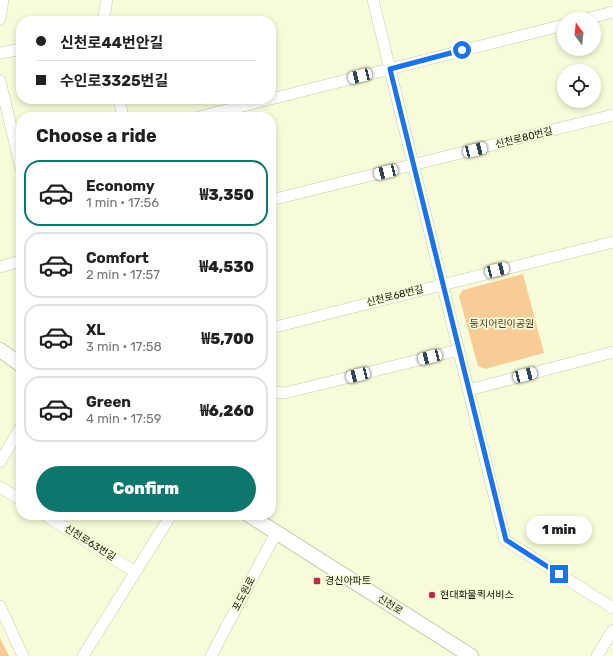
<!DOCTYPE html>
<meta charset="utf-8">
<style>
:root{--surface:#fff;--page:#f6f6f6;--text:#222;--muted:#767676;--line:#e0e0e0;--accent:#0f766e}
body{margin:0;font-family:Rubik,"Noto Sans KR",sans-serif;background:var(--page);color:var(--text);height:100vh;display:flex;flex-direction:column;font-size:15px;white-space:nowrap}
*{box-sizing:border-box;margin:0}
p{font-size:13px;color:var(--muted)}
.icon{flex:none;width:22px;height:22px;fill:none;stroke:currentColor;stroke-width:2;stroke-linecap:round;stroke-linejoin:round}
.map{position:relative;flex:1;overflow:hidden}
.side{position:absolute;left:16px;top:112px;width:260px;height:408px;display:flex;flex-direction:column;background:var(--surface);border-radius:16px;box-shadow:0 2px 6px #0003}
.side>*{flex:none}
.banner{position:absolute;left:16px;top:16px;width:260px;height:88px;border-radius:16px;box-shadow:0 2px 6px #0003;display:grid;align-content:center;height:88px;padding:0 20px;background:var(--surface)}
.needle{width:26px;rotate:345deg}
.controls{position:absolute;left:557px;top:12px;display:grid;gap:8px}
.controls a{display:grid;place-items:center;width:44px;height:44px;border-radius:50%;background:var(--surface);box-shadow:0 2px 6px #0003;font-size:20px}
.end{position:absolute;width:18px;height:18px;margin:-9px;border:5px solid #1a73e8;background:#fff;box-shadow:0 0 0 2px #fff}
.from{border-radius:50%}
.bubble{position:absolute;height:28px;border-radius:14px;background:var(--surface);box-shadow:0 2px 6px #0003;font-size:13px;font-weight:800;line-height:28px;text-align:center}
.car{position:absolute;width:12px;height:24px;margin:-12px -6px;border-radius:5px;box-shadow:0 0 3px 1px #0007;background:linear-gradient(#fff 24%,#345 0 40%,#fff 0 76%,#345 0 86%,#fff 0)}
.banner b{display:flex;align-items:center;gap:14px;height:38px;font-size:15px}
.banner b+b{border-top:1px solid var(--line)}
.banner i{width:10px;height:10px;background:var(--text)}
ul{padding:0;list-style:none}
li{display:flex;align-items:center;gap:12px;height:66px;margin:0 8px 6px;padding:0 12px;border:2px solid var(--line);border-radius:16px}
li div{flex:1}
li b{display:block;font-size:15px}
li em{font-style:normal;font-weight:800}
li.selected{border-color:var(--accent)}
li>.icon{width:36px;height:36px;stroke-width:1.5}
h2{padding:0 20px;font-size:18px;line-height:48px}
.cta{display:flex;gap:8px;margin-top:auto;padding:8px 20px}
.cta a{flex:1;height:46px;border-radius:24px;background:var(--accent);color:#fff;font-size:16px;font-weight:800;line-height:46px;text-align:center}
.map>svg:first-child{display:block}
.green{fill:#f7cc97}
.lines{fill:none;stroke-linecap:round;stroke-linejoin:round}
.minor-casing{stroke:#c7caaa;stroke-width:12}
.tertiary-casing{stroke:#c7caaa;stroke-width:16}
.minor{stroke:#fff;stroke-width:11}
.tertiary{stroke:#fff;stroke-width:14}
.route{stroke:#1a73e8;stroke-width:5}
.poi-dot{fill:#bc2b4a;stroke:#f8fbda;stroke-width:1.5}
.labels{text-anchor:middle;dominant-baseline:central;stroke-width:3.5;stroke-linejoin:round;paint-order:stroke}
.street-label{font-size:10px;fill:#15160a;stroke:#f8fbda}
.park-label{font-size:10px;fill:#4c3516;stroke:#f8fbda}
.poi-label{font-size:10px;fill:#15160a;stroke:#f8fbda;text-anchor:start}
</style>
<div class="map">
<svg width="613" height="656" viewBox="0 0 613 656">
<rect width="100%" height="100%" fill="#f8fbda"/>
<path class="green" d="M 523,274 L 544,353 L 485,369 L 478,366 L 459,296 L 463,290 Z
M 0,638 L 9,656 L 0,656 Z"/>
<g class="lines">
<defs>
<path id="minor" d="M 373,0 L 505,540 L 613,608
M 0,19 L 3,0
M 586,19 L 613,12
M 103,21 L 107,0
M 0,53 L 21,49
M 0,81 L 21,168
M 119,99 L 123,117
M 271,99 L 564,25
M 199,117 L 270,99
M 271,200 L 613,115
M 0,267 L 21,261
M 271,328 L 613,242
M 469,390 L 613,352
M 271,392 L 285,393 L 459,350
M 0,462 L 21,427
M 0,487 L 21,500
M 45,515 L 135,572
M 0,606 L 23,656
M 83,656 L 171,515
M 211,656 L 276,533
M 597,656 L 613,630"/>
<path id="tertiary" d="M 0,350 L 21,365
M 249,515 L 471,656"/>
</defs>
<use href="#minor" class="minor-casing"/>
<use href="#tertiary" class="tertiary-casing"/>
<use href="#minor" class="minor"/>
<use href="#tertiary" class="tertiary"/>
</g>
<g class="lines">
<path class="route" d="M 462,50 L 390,69 L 506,540 L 559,574"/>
</g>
<g class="poi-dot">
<rect x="313" y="577" width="8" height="8" rx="2"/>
<circle cx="432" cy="595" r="4"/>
</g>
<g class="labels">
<g class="street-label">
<text transform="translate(524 138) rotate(-14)">신천로80번길</text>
<text transform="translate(395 296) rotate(-14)">신천로68번길</text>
<text transform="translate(90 543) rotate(32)">신천로63번길</text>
<text transform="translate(244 594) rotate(-62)">포도원로</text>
<text transform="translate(390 605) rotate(32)">신천로</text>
</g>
<g class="park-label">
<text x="502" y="324">둥지어린이공원</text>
</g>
<g class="poi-label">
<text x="325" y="581">경신아파트</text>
<text x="440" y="595">현대화물퀵서비스</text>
</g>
</g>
</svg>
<div class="controls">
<a><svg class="needle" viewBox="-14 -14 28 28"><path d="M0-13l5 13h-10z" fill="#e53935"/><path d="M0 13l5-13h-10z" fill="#767676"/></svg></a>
<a><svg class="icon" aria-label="locate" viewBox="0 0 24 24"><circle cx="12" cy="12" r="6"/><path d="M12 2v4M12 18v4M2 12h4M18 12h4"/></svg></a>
</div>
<i class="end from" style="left:462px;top:50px"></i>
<i class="end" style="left:559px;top:574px"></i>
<div class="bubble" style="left:526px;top:516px;width:66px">1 min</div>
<i class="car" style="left:360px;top:76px;rotate:256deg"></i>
<i class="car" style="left:475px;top:150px;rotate:76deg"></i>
<i class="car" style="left:386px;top:172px;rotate:256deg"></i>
<i class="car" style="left:497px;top:270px;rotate:76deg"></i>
<i class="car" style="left:430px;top:357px;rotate:256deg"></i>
<i class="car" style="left:358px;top:375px;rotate:256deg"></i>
<i class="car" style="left:525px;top:375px;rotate:76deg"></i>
<div class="banner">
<b><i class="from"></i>신천로44번안길</b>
<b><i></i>수인로3325번길</b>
</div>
<section class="side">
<h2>Choose a ride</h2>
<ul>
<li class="selected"><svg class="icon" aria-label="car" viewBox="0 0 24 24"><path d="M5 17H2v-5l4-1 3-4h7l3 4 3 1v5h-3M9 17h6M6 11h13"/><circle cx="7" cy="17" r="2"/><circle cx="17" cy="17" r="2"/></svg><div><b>Economy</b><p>1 min · 17:56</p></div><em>₩3,350</em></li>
<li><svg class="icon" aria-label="car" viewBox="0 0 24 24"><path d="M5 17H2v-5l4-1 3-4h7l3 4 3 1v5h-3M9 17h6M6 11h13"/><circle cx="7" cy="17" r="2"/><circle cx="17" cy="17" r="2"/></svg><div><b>Comfort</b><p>2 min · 17:57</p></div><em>₩4,530</em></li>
<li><svg class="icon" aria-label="car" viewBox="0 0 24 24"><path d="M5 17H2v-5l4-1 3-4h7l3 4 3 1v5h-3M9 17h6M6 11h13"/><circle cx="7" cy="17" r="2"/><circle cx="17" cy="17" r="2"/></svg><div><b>XL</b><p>3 min · 17:58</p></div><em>₩5,700</em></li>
<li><svg class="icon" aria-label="car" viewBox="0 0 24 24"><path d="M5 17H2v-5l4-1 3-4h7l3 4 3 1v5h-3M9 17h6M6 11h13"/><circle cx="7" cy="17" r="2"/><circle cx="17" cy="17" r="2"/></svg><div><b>Green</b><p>4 min · 17:59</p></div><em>₩6,260</em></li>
</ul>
<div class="cta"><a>Confirm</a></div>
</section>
</div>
